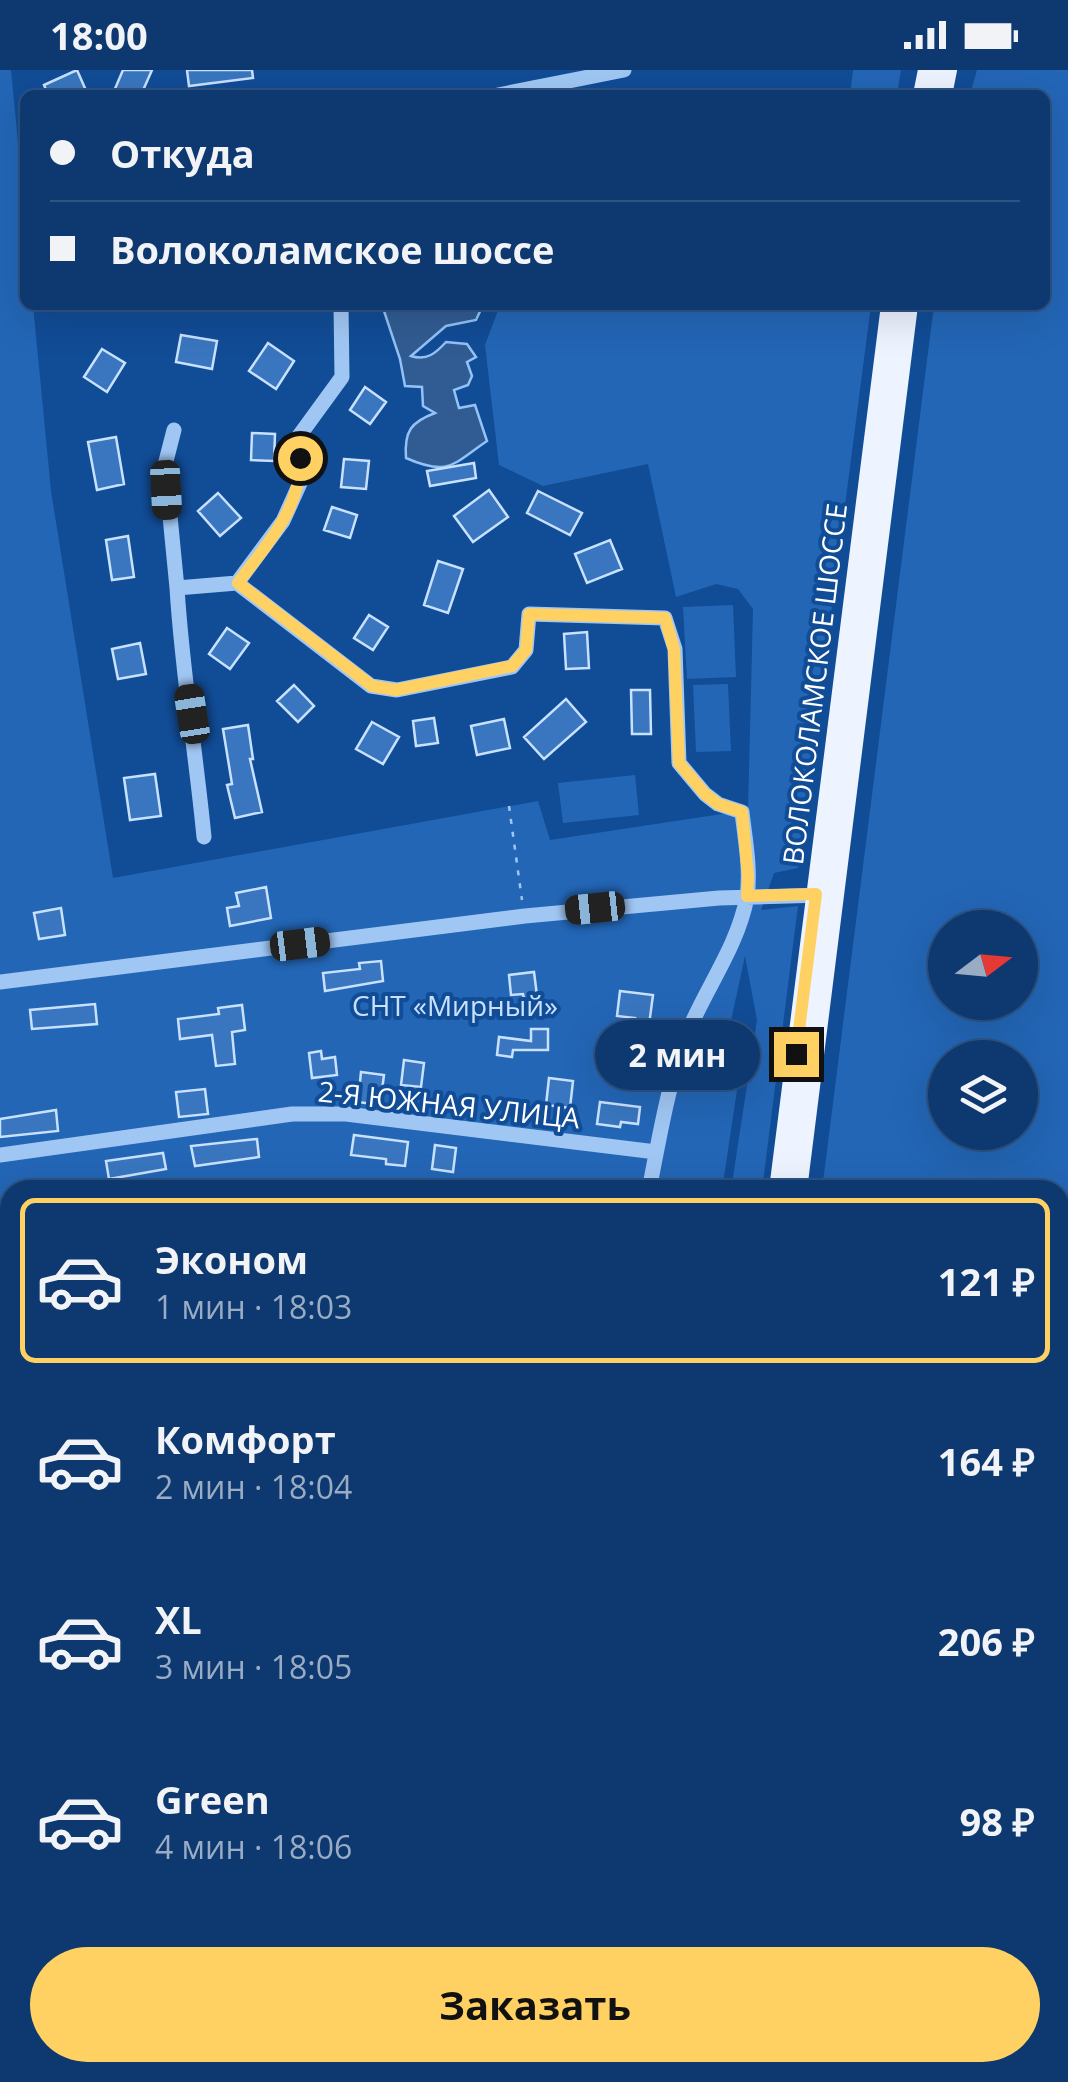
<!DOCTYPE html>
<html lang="ru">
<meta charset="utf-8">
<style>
:root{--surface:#0d3970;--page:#1b4478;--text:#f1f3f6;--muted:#9aacc3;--line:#2d5383;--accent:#ffd163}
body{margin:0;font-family:"Open Sans",sans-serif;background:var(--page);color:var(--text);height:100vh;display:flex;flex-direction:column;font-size:38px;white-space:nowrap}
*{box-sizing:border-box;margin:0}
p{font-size:32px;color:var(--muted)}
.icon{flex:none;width:55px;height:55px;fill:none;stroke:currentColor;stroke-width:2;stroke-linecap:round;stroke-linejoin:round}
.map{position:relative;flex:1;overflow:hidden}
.drawer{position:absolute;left:0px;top:1110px;width:1070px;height:902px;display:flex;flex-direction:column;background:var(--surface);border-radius:30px 30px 0 0;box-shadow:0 10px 40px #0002,0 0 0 2px var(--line)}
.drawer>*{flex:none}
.hud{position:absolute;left:20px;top:20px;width:1030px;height:220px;border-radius:15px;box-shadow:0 10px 40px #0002,0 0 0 2px var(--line);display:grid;align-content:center;height:220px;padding:0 30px;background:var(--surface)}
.needle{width:65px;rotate:74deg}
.controls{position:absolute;left:928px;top:840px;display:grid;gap:20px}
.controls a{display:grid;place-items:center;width:110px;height:110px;border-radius:50%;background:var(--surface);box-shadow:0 10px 40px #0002,0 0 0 2px var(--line);font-size:50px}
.end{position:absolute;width:45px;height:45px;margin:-22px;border:12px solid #ffd163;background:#111;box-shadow:0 0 0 5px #111}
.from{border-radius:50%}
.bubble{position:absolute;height:70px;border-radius:35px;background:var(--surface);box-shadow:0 10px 40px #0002,0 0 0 2px var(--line);font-size:32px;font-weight:700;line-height:70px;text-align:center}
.car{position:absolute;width:30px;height:60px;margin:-30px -15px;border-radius:12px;box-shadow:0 0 8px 2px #0007;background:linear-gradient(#222 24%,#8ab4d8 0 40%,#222 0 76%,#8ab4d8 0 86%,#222 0)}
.hud b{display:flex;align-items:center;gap:35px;height:95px;font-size:38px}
.hud b+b{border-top:2px solid var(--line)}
.hud i{width:25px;height:25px;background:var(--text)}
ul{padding:18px 0 0;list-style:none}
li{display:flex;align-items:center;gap:30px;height:165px;margin:0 20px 15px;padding:0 10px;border:5px solid transparent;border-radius:15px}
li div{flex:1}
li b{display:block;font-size:38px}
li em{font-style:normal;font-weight:700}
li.current{border-color:var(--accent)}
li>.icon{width:90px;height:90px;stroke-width:1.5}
.cta{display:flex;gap:20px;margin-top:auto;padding:20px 30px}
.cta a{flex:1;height:115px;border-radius:60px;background:var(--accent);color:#111;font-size:40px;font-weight:700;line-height:115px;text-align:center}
.status{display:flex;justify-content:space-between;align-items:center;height:70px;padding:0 50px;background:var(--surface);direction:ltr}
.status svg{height:28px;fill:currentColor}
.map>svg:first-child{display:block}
.green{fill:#2366b6;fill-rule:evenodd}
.water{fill:#315c93;stroke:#92c2f7;stroke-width:2.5}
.building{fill:#3976bf;stroke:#c8e1fe;stroke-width:2.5}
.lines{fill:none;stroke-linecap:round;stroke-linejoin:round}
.path{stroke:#a0c7f4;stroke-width:2.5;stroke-dasharray:5 8;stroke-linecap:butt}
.minor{stroke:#a0c7f4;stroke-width:15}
.major{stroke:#edf4ff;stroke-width:20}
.route{stroke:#ffd163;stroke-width:12}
.labels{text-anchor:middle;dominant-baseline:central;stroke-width:8;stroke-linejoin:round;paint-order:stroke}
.street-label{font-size:28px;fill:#fff;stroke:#114c96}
.park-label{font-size:28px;fill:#c8e1fe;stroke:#114c96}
</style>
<div class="status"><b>18:00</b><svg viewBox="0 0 49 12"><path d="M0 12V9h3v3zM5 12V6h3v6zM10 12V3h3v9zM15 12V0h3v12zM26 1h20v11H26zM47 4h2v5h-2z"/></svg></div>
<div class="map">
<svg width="1068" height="2012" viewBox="0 0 1068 2012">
<rect width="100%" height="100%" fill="#114c96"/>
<path class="green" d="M 0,0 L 11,0 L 25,145 L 25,235 L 33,235 L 51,421 L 113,808 L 538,731 L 550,770 L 748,740 L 753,539 L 738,519 L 716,514 L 676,527 L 648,394 L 543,416 L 499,395 L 485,275 L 500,235 L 871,235 L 798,798 L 774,803 L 761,840 L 798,836 L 762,1120 L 731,1120 L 757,950 L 745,886 L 721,997 L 740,1000 L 722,1120 L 10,1120 L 10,2002 L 493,2003 L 489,2012 L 0,2012 Z
M 853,0 L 901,0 L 897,25 L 850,25 Z
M 977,0 L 1068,0 L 1068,2012 L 935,2012 L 938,2003 L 1060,2002 L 1060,1120 L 822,1120 L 934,235 L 1045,235 L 1045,25 L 970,25 ZM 945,858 L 1020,858 L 1020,932 L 945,932 ZM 945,988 L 1020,988 L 1020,1062 L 945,1062 Z
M 733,535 L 736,607 L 687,609 L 683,537 Z
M 728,614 L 731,681 L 696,682 L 693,615 Z
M 635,705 L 639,745 L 563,753 L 558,713 Z"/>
<path class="water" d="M 382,235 L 483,235 L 476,250 L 446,256 L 411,286 C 427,291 436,283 446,272 L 467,274 L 476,287 L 467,292 L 472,306 L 468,315 L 454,320 L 459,338 L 475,335 L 487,371 C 453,394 449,407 406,388 C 404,361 411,352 435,343 L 423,336 L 422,317 L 405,316 L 400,289 Z"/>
<path class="building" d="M 77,0 L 88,25 L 48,25 L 44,15 Z
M 123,0 L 152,0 L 141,25 L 123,25 L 114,21 Z
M 187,0 L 252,0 L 253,8 L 189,16 Z
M 181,265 L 217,271 L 212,299 L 176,292 Z
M 268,273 L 294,291 L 276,319 L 249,301 Z
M 102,279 L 125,293 L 107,322 L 84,307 Z
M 365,317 L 386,332 L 370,354 L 350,340 Z
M 252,363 L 275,364 L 274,391 L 251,390 Z
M 116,367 L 124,414 L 97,420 L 88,372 Z
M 344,389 L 369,391 L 366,419 L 341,417 Z
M 474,393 L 476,408 L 430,416 L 427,401 Z
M 489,420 L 508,447 L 473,472 L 454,446 Z
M 538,421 L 582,443 L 570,465 L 527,443 Z
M 218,423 L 241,448 L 220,466 L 198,441 Z
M 332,437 L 357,445 L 350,468 L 324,460 Z
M 128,466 L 134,507 L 112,510 L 106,470 Z
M 610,470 L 622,499 L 587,513 L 575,484 Z
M 438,491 L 463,499 L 448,543 L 424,535 Z
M 369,545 L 388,557 L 373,580 L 354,568 Z
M 227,558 L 249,573 L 230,599 L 209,584 Z
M 587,562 L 589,598 L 566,599 L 564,564 Z
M 140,573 L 146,604 L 118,609 L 112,579 Z
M 294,615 L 314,636 L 298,652 L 277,631 Z
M 631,620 L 650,620 L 651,664 L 632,664 Z
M 566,629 L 586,652 L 544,689 L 524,667 Z
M 434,648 L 438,673 L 416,676 L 413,651 Z
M 504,649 L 510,678 L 477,685 L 471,656 Z
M 372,652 L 399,667 L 383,694 L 356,679 Z
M 248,655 L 253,689 L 250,689 L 262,742 L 235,748 L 227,715 L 232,714 L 223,659 Z
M 155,704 L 161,746 L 130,750 L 124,708 Z
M 266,817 L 271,848 L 230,856 L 227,838 L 239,836 L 236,823 Z
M 61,838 L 65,865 L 39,869 L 34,843 Z
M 381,891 L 383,911 L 325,921 L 323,903 L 360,899 L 359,893 Z
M 534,902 L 538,933 L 525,934 L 523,924 L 511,925 L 509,905 Z
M 620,921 L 653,925 L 649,955 L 634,953 L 635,948 L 617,946 Z
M 95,934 L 97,954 L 32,959 L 30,940 Z
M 242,935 L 245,960 L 232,962 L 235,994 L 216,996 L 212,965 L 180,969 L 178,949 L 219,944 L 218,938 Z
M 531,959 L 548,959 L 548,980 L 513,980 L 512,987 L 497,985 L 499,967 L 531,971 Z
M 321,981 L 322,989 L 335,987 L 337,1005 L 312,1008 L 309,983 Z
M 404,990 L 424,993 L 421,1017 L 401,1015 Z
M 361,1002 L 384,1005 L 380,1035 L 358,1032 Z
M 549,1008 L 573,1011 L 570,1038 L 546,1035 Z
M 205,1019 L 208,1044 L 179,1047 L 176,1022 Z
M 600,1032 L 640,1037 L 638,1054 L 621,1052 L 620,1057 L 597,1054 Z
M 56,1040 L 58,1061 L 0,1067 L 0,1049 Z
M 354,1065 L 408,1072 L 405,1096 L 386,1094 L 386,1089 L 351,1085 Z
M 257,1069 L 259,1087 L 195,1096 L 191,1076 Z
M 435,1075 L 456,1078 L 453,1102 L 432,1099 Z
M 163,1083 L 166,1099 L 109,1109 L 106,1091 Z"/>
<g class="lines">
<path class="path" d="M 509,736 L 522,830"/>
<path class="minor" d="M 498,25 L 624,0
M 341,235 L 342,307 L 299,366 L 301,411 L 283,451 L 237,513 L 371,616 L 397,620 L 512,597 L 526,580 L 529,544 L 665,548 L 675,579 L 679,693 L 705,724 L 718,734 L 742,742 C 745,769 751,799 747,827 C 738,874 710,912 691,955 C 669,1006 660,1065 649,1120
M 174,360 L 165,395 L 177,518
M 204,767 C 196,684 182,601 177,518 L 237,513
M 0,912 L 525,846 L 719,828 L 824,825
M 0,1085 L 292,1044 L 346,1044 L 656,1082
M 0,1250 L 10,1248
M 0,1414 L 10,1413
M 1060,1561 L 1068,1562
M 0,1810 L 10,1811
M 0,1875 L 10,1860
M 334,2002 L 349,2012
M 708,2002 L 747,2012
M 864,2002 L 878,2006
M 111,2012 L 116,2002
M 430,2012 L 434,2002
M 634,2012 L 638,2002
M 776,2012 L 779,2002"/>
<path class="major" d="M 923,25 L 928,0
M 942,25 L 947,0
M 779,1120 L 891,235
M 797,1120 L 908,235
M 575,2012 L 579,2002
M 593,2012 L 597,2002"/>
</g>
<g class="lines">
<path class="route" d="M 300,388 C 302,438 266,475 238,513 L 372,616 L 396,620 L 512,596 L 526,580 L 529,544 L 665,548 L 674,579 L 679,693 L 705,724 L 718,734 L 742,742 L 748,806 L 747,826 L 816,824 L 796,984"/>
</g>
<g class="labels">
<g class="street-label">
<text transform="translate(814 614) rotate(-83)">ВОЛОКОЛАМСКОЕ ШОССЕ</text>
<text transform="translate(449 1034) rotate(6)">2-Я ЮЖНАЯ УЛИЦА</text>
</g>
<g class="park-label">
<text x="455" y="935">СНТ «Мирный»</text>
</g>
</g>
</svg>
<div class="controls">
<a><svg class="needle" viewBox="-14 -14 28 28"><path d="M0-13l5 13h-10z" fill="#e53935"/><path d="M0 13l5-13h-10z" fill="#9aacc3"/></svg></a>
<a><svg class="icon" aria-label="layers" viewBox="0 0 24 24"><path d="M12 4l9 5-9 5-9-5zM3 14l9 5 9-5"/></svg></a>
</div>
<i class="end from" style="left:300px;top:388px"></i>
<i class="end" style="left:796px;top:984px"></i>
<div class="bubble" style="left:595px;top:950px;width:165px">2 мин</div>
<i class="car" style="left:166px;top:420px;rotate:177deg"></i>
<i class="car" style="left:192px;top:644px;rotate:351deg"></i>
<i class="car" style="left:595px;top:838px;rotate:264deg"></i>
<i class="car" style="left:300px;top:874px;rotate:83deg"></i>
<div class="hud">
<b><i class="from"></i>Откуда</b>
<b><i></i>Волоколамское шоссе</b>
</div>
<section class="drawer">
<ul>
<li class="current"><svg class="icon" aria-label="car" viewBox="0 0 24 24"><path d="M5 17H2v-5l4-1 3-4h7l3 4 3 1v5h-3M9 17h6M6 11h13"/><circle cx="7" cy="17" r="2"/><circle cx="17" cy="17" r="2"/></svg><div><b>Эконом</b><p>1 мин · 18:03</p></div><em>121 ₽</em></li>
<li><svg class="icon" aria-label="car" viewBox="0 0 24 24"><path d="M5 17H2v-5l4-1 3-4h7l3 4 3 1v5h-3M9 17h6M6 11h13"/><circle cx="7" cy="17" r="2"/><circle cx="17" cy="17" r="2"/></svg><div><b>Комфорт</b><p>2 мин · 18:04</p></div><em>164 ₽</em></li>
<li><svg class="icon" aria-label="car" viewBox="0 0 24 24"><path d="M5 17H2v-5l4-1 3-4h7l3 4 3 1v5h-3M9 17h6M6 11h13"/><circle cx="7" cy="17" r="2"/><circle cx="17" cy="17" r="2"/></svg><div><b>XL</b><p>3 мин · 18:05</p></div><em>206 ₽</em></li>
<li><svg class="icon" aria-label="car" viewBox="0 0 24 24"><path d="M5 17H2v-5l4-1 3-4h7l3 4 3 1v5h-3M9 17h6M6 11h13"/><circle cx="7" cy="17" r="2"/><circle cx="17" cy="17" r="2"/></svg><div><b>Green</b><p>4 мин · 18:06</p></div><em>98 ₽</em></li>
</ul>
<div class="cta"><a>Заказать</a></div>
</section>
</div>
